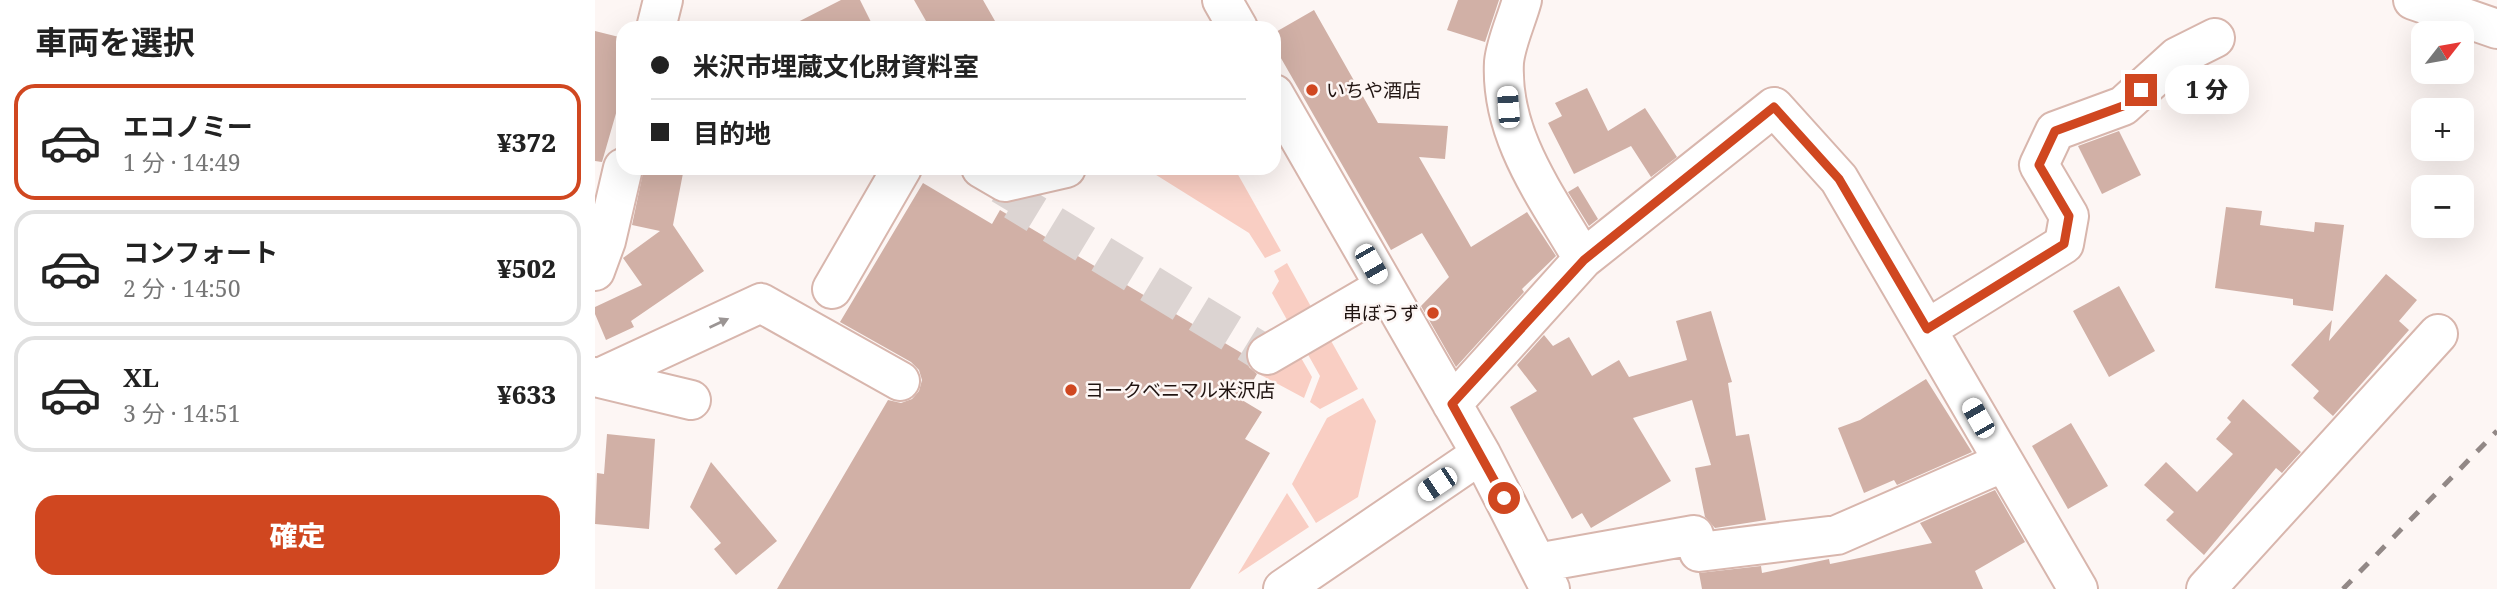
<!DOCTYPE html>
<html lang="ja">
<meta charset="utf-8">
<style>
:root{--surface:#fff;--page:#f6f6f6;--text:#222;--muted:#767676;--line:#e0e0e0;--accent:#d04720}
body{margin:0;font-family:"Noto Serif","Noto Sans JP",serif;background:var(--page);color:var(--text);height:100vh;display:flex;flex-direction:column;font-size:26px;white-space:nowrap}
*{box-sizing:border-box;margin:0}
p{font-size:23px;color:var(--muted)}
.icon{flex:none;width:38px;height:38px;fill:none;stroke:currentColor;stroke-width:2;stroke-linecap:round;stroke-linejoin:round}
.map{position:relative;flex:1;overflow:hidden}
.drawer{display:flex;flex-direction:column;background:var(--surface);width:595px}
.drawer>*{flex:none}
.banner{position:absolute;left:21px;top:21px;width:665px;height:154px;border-radius:21px;box-shadow:0 7px 28px #0002;display:grid;align-content:center;height:154px;padding:0 35px;background:var(--surface)}
.needle{width:46px;rotate:59deg}
.controls{position:absolute;left:1816px;top:21px;display:grid;gap:14px}
.controls a{display:grid;place-items:center;width:63px;height:63px;border-radius:14px;background:var(--surface);box-shadow:0 7px 28px #0002;font-size:35px}
.end{position:absolute;width:32px;height:32px;margin:-16px;border:9px solid #d04720;background:#fff;box-shadow:0 0 0 4px #fff}
.from{border-radius:50%}
.bubble{position:absolute;height:49px;border-radius:21px;background:var(--surface);box-shadow:0 7px 28px #0002;font-size:23px;font-weight:800;line-height:49px;text-align:center}
.car{position:absolute;width:21px;height:42px;margin:-21px -10px;border-radius:9px;box-shadow:0 0 5px 2px #0007;background:linear-gradient(#fff 24%,#345 0 40%,#fff 0 76%,#345 0 86%,#fff 0)}
.banner b{display:flex;align-items:center;gap:24px;height:66px;font-size:26px}
.banner b+b{border-top:2px solid var(--line)}
.banner i{width:18px;height:18px;background:var(--text)}
ul{padding:0;list-style:none}
li{display:flex;align-items:center;gap:21px;height:116px;margin:0 14px 10px;padding:0 21px;border:4px solid var(--line);border-radius:21px}
li div{flex:1}
li b{display:block;font-size:26px}
li em{font-style:normal;font-weight:800}
li.current{border-color:var(--accent)}
li>.icon{width:63px;height:63px;stroke-width:1.5}
h2{padding:0 35px;font-size:32px;line-height:84px}
.primary-button{display:flex;gap:14px;margin-top:auto;padding:14px 35px}
.primary-button a{flex:1;height:80px;border-radius:21px;background:var(--accent);color:#fff;font-size:28px;font-weight:800;line-height:80px;text-align:center}
main{display:flex;flex:1;min-height:0}
.map>svg:first-child{display:block}
.green{fill:#f9cec3}
.building{fill:#d1b0a6}
.lines{fill:none;stroke-linecap:round;stroke-linejoin:round}
.minor-tunnel{stroke:#dcd4d2;stroke-width:38;stroke-dasharray:38 19;stroke-linecap:butt}
.minor-casing{stroke:#d8b6ad;stroke-width:42}
.minor{stroke:#fff;stroke-width:38}
.rail{stroke:#928886;stroke-width:5;stroke-dasharray:12 12;stroke-linecap:butt}
.oneway{fill:#9b9594}
.route{stroke:#d04720;stroke-width:9}
.poi-dot{fill:#d04720;stroke:#fdf6f4;stroke-width:2.5}
.labels{text-anchor:middle;dominant-baseline:central;stroke-width:5;stroke-linejoin:round;paint-order:stroke}
.poi-label{font-size:19px;fill:#201411;stroke:#fdf6f4;text-anchor:start}
</style>
<main>
<section class="drawer">
<h2>車両を選択</h2>
<ul>
<li class="current"><svg class="icon" aria-label="car" viewBox="0 0 24 24"><path d="M5 17H2v-5l4-1 3-4h7l3 4 3 1v5h-3M9 17h6M6 11h13"/><circle cx="7" cy="17" r="2"/><circle cx="17" cy="17" r="2"/></svg><div><b>エコノミー</b><p>1 分 · 14:49</p></div><em>¥372</em></li>
<li><svg class="icon" aria-label="car" viewBox="0 0 24 24"><path d="M5 17H2v-5l4-1 3-4h7l3 4 3 1v5h-3M9 17h6M6 11h13"/><circle cx="7" cy="17" r="2"/><circle cx="17" cy="17" r="2"/></svg><div><b>コンフォート</b><p>2 分 · 14:50</p></div><em>¥502</em></li>
<li><svg class="icon" aria-label="car" viewBox="0 0 24 24"><path d="M5 17H2v-5l4-1 3-4h7l3 4 3 1v5h-3M9 17h6M6 11h13"/><circle cx="7" cy="17" r="2"/><circle cx="17" cy="17" r="2"/></svg><div><b>XL</b><p>3 分 · 14:51</p></div><em>¥633</em></li>
</ul>
<div class="primary-button"><a>確定</a></div>
</section>
<div class="map">
<svg width="1902" height="589" viewBox="0 0 1902 589">
<rect width="100%" height="100%" fill="#fdf6f4"/>
<path class="green" d="M 641,171 L 686,251 L 670,258 L 654,233 L 558,173 Z
M 692,263 L 720,314 L 696,327 L 677,293 L 684,281 L 679,271 Z
M 735,339 L 763,389 L 725,409 L 715,402 L 725,376 L 711,351 Z
M 705,356 L 717,377 L 709,398 L 664,374 L 669,366 L 679,373 Z
M 768,398 L 781,421 L 763,497 L 721,523 L 697,484 L 732,418 Z
M 692,493 L 714,527 L 643,574 Z"/>
<path class="building" d="M 246,0 L 265,0 L 279,28 L 191,28 Z
M 319,0 L 388,0 L 404,28 L 335,28 Z
M 863,0 L 904,0 L 890,42 L 852,30 Z
M 719,10 L 783,123 L 853,126 L 850,159 L 824,157 L 876,247 L 932,212 L 961,256 L 927,289 L 929,292 L 861,367 L 826,306 L 854,277 L 827,233 L 796,250 L 679,46 L 679,33 Z
M 0,31 L 28,38 L 28,89 L 7,162 L 0,161 Z
M 992,88 L 1013,131 L 1050,108 L 1082,157 L 1056,177 L 1036,146 L 979,174 L 953,123 L 967,116 L 960,103 Z
M 1524,131 L 1546,175 L 1507,194 L 1483,146 Z
M 49,168 L 89,168 L 78,225 L 109,271 L 36,321 L 39,327 L 11,340 L 0,314 L 0,307 L 47,285 L 28,258 L 65,231 L 37,225 Z
M 328,183 L 397,224 L 405,210 L 650,355 L 654,367 L 662,374 L 647,400 L 667,412 L 650,439 L 675,453 L 595,589 L 182,589 L 293,400 L 306,403 L 317,399 L 324,391 L 327,380 L 324,370 L 316,362 L 245,322 Z
M 983,186 L 1003,219 L 994,226 L 973,192 Z
M 1631,207 L 1667,211 L 1665,225 L 1719,232 L 1720,222 L 1749,225 L 1738,311 L 1698,305 L 1698,299 L 1620,288 Z
M 1791,274 L 1822,300 L 1804,321 L 1814,330 L 1738,416 L 1718,398 L 1724,391 L 1696,365 L 1737,320 L 1734,341 Z
M 1524,286 L 1560,351 L 1514,377 L 1478,311 Z
M 1116,311 L 1137,382 L 1133,383 L 1141,436 L 1154,434 L 1171,520 L 1120,528 L 1110,517 L 1100,468 L 1116,465 L 1097,400 L 1038,418 L 1076,481 L 996,528 L 987,513 L 977,519 L 915,407 L 942,391 L 922,365 L 949,335 L 958,346 L 974,337 L 997,376 L 1024,360 L 1034,377 L 1092,360 L 1081,321 Z
M 1331,379 L 1377,452 L 1302,485 L 1299,480 L 1269,493 L 1243,428 L 1265,420 Z
M 1648,399 L 1706,452 L 1687,473 L 1681,468 L 1609,555 L 1571,520 L 1579,512 L 1549,485 L 1571,462 L 1602,492 L 1638,454 L 1621,439 L 1636,422 L 1632,418 Z
M 1476,423 L 1513,486 L 1473,509 L 1437,446 Z
M 12,434 L 60,439 L 54,529 L 0,524 L 2,473 L 9,474 Z
M 116,462 L 182,541 L 141,575 L 119,549 L 126,543 L 95,507 Z
M 1400,490 L 1430,542 L 1380,571 L 1388,589 L 1107,589 L 1104,573 L 1166,566 L 1167,573 L 1234,559 L 1235,564 L 1337,543 L 1325,523 Z"/>
<g class="lines">
<path class="minor-tunnel" d="M 413,211 L 419,201 L 672,355"/>
<defs>
<path id="minor" d="M 627,0 L 643,28
M 927,0 C 922,19 911,42 909,62 C 905,137 953,198 988,259
M 1818,0 L 1902,29
M 61,28 L 68,0
M 679,94 L 886,454 L 955,589
M 386,168 L 410,182 L 471,168
M 0,271 L 11,241 L 28,168
M 237,289 L 307,168
M 1332,329 L 1469,244 L 1474,216 L 1444,165 L 1460,131 L 1528,106 L 1582,57 L 1620,38
M 672,355 L 789,287
M 0,377 L 96,400
M 4,378 L 166,303 L 305,381
M 857,404 L 988,259 L 1179,107 L 1244,179 L 1483,589
M 942,563 L 1099,535 L 1104,552 L 1242,535 L 1409,462
M 688,589 L 886,454
M 1611,589 L 1843,334"/>
</defs>
<use href="#minor" class="minor-casing"/>
<use href="#minor" class="minor"/>
<path class="rail" d="M 1748,589 L 1902,431"/>
</g>
<defs><path id="oneway-solid" d="M-6-.8H1V-3.2L6.5 0L1 3.2V.8H-6Z" transform="scale(1.75)"/></defs>
<use class="oneway" href="#oneway-solid" transform="translate(124 323) rotate(-25)"/>
<g class="lines">
<path class="route" d="M 909,498 L 857,404 L 989,260 L 1179,107 L 1244,179 L 1332,329 L 1469,244 L 1474,216 L 1444,165 L 1460,131 L 1528,106 L 1546,90"/>
</g>
<g class="poi-dot">
<circle cx="717" cy="90" r="7"/>
<circle cx="838" cy="313" r="7"/>
<circle cx="476" cy="390" r="7"/>
</g>
<g class="labels">
<g class="poi-label">
<text x="731" y="90">いちや酒店</text>
<text x="824" y="313" text-anchor="end">串ぼうず</text>
<text x="490" y="390">ヨークベニマル米沢店</text>
</g>
</g>
</svg>
<div class="controls">
<a><svg class="needle" viewBox="-14 -14 28 28"><path d="M0-13l5 13h-10z" fill="#e53935"/><path d="M0 13l5-13h-10z" fill="#767676"/></svg></a>
<a>+</a>
<a>−</a>
</div>
<i class="end from" style="left:909px;top:498px"></i>
<i class="end" style="left:1546px;top:90px"></i>
<div class="bubble" style="left:1570px;top:65px;width:84px">1 分</div>
<i class="car" style="left:913px;top:107px;rotate:356deg"></i>
<i class="car" style="left:776px;top:264px;rotate:150deg"></i>
<i class="car" style="left:1383px;top:418px;rotate:330deg"></i>
<i class="car" style="left:842px;top:484px;rotate:236deg"></i>
<div class="banner">
<b><i class="from"></i>米沢市埋蔵文化財資料室</b>
<b><i></i>目的地</b>
</div>
</div>
</main>
